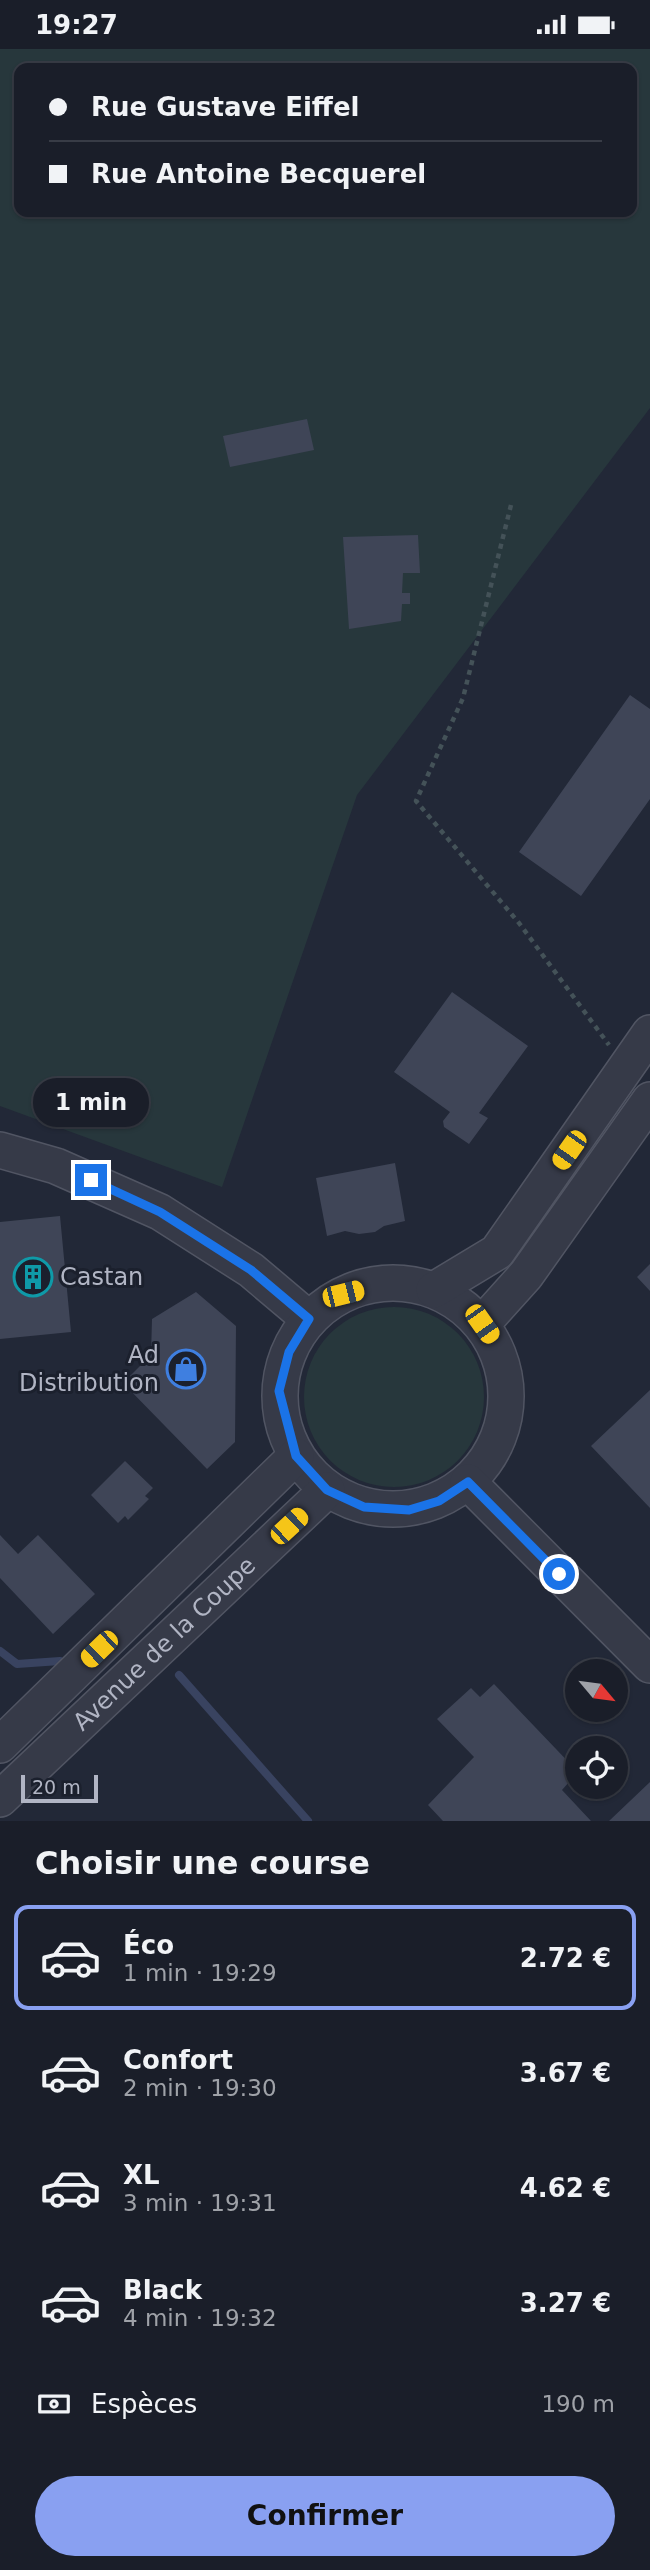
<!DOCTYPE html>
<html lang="fr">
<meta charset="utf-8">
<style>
:root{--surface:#1a1e29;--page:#272b35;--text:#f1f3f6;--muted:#9fa2a8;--line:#383c46;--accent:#89a0f1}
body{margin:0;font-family:"DejaVu Sans",sans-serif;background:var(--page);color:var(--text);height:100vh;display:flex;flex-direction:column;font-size:26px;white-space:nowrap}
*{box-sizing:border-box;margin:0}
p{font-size:23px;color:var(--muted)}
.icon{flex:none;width:38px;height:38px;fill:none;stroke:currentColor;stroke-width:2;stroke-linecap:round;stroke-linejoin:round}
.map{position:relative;height:1772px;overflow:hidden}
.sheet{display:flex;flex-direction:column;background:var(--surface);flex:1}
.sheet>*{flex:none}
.top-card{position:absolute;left:14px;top:14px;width:623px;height:154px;border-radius:14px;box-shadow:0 2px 5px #0004,0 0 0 2px var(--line);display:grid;align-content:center;height:154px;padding:0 35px;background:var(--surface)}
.needle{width:46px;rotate:119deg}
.tools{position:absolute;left:565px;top:1610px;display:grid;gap:14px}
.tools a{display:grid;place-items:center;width:63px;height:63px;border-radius:50%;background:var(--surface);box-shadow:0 2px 5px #0004,0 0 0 2px var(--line);font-size:35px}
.scale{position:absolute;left:21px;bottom:18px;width:77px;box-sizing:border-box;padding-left:7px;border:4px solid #b1b5c4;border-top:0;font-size:19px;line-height:24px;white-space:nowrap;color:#b1b5c4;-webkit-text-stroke:5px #1b202d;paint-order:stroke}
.end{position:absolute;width:32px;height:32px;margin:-16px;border:9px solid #1a73e8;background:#fff;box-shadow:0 0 0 4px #fff}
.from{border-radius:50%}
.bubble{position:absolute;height:49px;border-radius:24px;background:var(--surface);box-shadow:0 2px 5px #0004,0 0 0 2px var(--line);font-size:23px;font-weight:700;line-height:49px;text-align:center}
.car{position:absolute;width:21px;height:42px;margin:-21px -10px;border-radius:9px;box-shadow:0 0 5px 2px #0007;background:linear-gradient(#f5c518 24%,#345 0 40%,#f5c518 0 76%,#345 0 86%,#f5c518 0)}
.top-card b{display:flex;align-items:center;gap:24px;height:66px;font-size:26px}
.top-card b+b{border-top:2px solid var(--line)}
.top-card i{width:18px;height:18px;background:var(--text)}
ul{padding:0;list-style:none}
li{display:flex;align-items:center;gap:21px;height:105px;margin:0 14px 10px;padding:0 21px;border:4px solid transparent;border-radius:14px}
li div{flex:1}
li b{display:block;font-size:26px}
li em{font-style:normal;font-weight:700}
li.selected{border-color:var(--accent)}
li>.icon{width:63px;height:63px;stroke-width:1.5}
h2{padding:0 35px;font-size:32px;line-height:84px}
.pay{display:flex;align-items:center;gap:18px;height:77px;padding:0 35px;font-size:26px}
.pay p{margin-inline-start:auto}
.action{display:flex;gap:14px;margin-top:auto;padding:14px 35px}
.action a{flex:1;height:80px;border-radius:42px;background:var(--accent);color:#111;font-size:28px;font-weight:700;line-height:80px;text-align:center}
.status{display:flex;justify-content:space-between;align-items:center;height:49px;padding:0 35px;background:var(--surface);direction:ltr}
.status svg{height:19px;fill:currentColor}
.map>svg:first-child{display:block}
.green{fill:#27373c;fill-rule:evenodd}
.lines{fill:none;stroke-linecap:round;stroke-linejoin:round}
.stream{stroke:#394360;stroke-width:8}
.building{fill:#3f4557}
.minor-casing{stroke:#515563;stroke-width:38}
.path{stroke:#445258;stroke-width:4.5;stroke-dasharray:5 5;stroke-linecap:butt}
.minor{stroke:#363a48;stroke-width:35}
.route{stroke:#1a73e8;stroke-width:9}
.labels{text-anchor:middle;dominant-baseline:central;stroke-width:6;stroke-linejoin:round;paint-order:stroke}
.poi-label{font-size:24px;fill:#b1b5c4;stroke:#1b202d;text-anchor:start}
.street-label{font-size:24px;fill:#b1b5c4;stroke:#1b202d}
</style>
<div class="status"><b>19:27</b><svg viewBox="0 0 49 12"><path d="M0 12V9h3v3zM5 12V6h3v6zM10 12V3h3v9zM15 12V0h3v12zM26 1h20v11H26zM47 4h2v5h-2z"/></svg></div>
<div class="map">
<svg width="650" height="1772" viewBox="0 0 650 1772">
<rect width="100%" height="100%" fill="#222837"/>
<path class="green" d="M 0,0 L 650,0 L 650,359 L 357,746 L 222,1138 L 0,1057 ZM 19,19 L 632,19 L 632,163 L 19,163 Z
M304 1348a90 90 0 1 1 180 0a90 90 0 1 1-180 0Z"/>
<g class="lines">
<path class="stream" d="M 0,1602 L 17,1615 L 60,1612
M 179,1626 L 308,1772"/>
</g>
<path class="building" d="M 307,370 L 314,401 L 230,418 L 223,387 Z
M 418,486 L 420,524 L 403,524 L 402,544 L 410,544 L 410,555 L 402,555 L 401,572 L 349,580 L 343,488 Z
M 630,646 L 650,660 L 650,750 L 581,847 L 519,803 Z
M 452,943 L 528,997 L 479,1064 L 488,1069 L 469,1095 L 444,1078 L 443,1072 L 450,1063 L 394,1023 Z
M 395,1114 L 405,1172 L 384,1177 L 375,1183 L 359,1185 L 345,1182 L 327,1187 L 316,1129 Z
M 60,1167 L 71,1283 L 0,1290 L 0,1173 Z
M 650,1215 L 650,1242 L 637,1228 Z
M 196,1243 L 236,1277 L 235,1393 L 207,1420 L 123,1334 L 151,1306 L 152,1270 Z
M 650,1341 L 650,1459 L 591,1397 Z
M 125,1412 L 153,1439 L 145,1447 L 149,1450 L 128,1471 L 125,1467 L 118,1474 L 91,1446 Z
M 0,1486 L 18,1505 L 38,1486 L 95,1545 L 53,1585 L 0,1529 Z
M 494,1635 L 578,1723 L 562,1741 L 591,1772 L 443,1772 L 428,1756 L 474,1708 L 437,1670 L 471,1639 L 480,1648 Z
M 650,1733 L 650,1772 L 609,1772 Z"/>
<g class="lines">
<defs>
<g id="minor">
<path d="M 0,1101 L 56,1117 L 160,1163 L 251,1221 L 309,1270"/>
<circle cx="393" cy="1347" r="113"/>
<path d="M 434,1241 L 497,1203 L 650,984"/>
<path d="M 482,1275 L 526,1226 L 650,1051"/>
<path d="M 468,1433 L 650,1616"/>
<path d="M 0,1696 L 296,1407"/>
<path id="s1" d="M 0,1750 L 327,1441"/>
</g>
</defs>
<use href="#minor" class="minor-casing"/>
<path class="path" d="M 511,456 L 463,649 L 416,752 L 519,874 L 609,996"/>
<use href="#minor" class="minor"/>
</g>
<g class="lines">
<path class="route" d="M 91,1131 L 160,1163 L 251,1221 L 309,1270 L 289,1303 L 279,1342 L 296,1407 L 327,1441 L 364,1458 L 409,1461 L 439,1452 L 468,1433 L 559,1525"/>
</g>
<defs>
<symbol id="building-ring" viewBox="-11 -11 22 22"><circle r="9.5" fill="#1b202d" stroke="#0f9aa8" stroke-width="1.5"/><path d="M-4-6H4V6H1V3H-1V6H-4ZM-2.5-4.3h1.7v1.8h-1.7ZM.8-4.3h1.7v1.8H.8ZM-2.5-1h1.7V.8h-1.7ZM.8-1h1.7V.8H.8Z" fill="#0f9aa8"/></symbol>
<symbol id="shop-ring" viewBox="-11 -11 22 22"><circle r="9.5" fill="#1b202d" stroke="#3f7fe0" stroke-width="1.5"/><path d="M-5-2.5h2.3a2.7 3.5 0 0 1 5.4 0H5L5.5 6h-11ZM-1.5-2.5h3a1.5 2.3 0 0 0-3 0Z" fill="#3f7fe0"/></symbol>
</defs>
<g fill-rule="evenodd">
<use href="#building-ring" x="11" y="1206" width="44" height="44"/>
<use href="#shop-ring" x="164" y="1298" width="44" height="44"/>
</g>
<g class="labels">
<g class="poi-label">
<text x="60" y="1228">Castan</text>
<text x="159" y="1306" text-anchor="end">Ad<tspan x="159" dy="28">Distribution</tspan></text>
</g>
<g class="street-label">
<text stroke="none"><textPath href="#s1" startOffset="226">Avenue de la Coupe</textPath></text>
</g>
</g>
</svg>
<div class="tools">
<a><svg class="needle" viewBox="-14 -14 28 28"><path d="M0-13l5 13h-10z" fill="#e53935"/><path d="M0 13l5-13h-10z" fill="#9fa2a8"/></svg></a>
<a><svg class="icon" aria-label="locate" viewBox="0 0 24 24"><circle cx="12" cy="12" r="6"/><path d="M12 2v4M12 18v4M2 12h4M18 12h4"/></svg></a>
</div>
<div class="scale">20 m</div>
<i class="end from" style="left:559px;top:1525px"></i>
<i class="end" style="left:91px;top:1131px"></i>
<div class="bubble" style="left:33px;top:1029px;width:116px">1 min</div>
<i class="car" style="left:569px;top:1101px;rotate:215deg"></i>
<i class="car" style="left:343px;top:1245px;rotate:76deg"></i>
<i class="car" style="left:482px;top:1275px;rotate:145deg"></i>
<i class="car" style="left:289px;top:1477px;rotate:47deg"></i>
<i class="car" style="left:99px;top:1600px;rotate:226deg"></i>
<div class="top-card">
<b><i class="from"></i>Rue Gustave Eiffel</b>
<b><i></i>Rue Antoine Becquerel</b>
</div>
</div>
<section class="sheet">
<h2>Choisir une course</h2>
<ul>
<li class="selected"><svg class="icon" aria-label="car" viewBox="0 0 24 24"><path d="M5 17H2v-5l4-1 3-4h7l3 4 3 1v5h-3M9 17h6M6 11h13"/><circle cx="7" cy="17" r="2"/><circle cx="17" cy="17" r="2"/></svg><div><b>Éco</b><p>1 min · 19:29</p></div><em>2.72 €</em></li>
<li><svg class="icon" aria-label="car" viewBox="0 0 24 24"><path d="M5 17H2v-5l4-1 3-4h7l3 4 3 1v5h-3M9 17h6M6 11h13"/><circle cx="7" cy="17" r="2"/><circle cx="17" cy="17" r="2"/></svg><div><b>Confort</b><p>2 min · 19:30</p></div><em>3.67 €</em></li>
<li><svg class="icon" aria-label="car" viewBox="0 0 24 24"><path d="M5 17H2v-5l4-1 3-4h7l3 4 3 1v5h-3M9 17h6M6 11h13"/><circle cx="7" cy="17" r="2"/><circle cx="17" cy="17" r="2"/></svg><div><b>XL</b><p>3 min · 19:31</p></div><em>4.62 €</em></li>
<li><svg class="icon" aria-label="car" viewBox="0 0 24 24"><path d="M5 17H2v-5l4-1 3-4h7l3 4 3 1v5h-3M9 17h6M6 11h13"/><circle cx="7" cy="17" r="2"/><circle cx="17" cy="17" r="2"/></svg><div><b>Black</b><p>4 min · 19:32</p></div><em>3.27 €</em></li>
</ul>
<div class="pay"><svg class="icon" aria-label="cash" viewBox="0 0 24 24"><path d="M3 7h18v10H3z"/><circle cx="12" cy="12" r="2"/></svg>Espèces<p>190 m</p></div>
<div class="action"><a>Confirmer</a></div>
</section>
